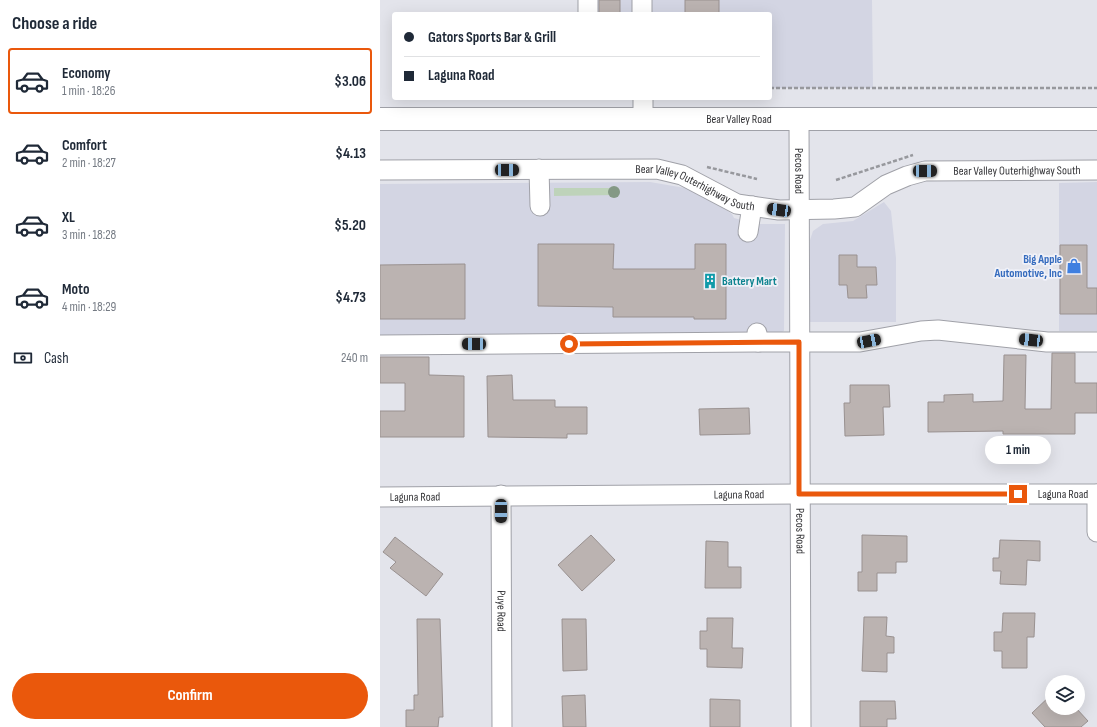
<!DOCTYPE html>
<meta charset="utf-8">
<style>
:root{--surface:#fff;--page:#f2f2f3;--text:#1f2937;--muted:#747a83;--line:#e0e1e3;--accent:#ea580c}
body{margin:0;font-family:"Sofia Sans Condensed",sans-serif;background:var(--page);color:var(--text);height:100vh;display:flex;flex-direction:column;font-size:15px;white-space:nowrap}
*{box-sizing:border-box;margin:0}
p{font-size:13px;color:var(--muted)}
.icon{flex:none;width:22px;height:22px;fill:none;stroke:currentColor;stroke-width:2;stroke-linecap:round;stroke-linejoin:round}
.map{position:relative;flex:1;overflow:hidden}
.details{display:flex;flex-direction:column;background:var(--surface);width:380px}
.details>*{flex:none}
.guide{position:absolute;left:12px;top:12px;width:380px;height:88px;border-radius:4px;box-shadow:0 4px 16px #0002;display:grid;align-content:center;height:88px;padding:0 12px;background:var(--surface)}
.controls{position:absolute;left:665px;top:675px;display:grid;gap:8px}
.controls a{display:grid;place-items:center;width:40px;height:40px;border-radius:50%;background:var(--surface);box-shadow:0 4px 16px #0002;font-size:20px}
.end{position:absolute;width:18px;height:18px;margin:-9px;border:5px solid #ea580c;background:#fff;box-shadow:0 0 0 2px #fff}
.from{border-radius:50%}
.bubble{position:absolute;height:28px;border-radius:14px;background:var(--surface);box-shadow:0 4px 16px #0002;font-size:13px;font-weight:700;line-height:28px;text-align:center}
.car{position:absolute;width:12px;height:24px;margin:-12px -6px;border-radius:5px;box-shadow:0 0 3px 1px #0007;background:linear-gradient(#222 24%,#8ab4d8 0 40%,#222 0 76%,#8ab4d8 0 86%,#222 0)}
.guide b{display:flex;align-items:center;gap:14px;height:38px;font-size:15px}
.guide b+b{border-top:1px solid var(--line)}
.guide i{width:10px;height:10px;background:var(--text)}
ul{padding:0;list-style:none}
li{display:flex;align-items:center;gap:12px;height:66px;margin:0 8px 6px;padding:0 4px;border:2px solid transparent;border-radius:4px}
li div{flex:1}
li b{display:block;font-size:15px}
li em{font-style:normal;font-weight:700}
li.current{border-color:var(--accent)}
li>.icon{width:36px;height:36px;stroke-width:1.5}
h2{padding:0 12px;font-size:18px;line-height:48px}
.pay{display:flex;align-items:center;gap:10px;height:44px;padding:0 12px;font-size:15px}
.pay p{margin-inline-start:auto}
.button{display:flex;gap:8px;margin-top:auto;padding:8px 12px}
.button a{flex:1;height:46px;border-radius:24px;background:var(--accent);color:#fff;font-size:16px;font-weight:700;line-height:46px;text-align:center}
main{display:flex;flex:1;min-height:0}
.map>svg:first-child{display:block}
.built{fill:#d3d5e3}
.green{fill:#bed3ba}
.building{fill:#bbb3b1;stroke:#999190}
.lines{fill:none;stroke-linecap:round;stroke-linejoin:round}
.minor-casing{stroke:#a0a1a8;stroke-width:21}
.major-casing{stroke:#a0a1a8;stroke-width:24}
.path{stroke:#97989d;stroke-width:2.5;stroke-dasharray:4 2;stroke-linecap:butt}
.minor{stroke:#fff;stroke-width:19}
.major{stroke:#fff;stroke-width:22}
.tree{fill:#849985}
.route{stroke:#ea580c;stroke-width:5}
.labels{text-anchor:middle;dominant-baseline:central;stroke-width:3.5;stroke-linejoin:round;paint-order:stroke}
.street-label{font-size:12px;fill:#343437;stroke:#f0f1f8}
.shop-label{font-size:12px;font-weight:bold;fill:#366cbe;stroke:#f0f1f8;text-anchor:end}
.culture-label{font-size:12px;font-weight:bold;fill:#0d838f;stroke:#f0f1f8;text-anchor:start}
</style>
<main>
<section class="details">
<h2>Choose a ride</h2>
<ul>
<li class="current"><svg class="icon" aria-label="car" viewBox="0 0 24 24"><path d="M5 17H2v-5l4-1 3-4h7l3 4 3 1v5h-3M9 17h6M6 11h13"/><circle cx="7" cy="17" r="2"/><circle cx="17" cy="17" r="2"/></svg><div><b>Economy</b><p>1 min · 18:26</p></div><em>$3.06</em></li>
<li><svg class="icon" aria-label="car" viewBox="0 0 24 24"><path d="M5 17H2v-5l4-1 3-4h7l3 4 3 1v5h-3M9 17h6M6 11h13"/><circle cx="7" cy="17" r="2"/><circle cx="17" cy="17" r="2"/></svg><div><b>Comfort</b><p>2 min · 18:27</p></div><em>$4.13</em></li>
<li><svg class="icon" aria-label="car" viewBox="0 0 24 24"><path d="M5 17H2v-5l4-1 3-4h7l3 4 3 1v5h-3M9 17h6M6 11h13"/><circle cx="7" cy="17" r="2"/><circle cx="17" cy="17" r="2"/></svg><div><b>XL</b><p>3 min · 18:28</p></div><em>$5.20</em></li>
<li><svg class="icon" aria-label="car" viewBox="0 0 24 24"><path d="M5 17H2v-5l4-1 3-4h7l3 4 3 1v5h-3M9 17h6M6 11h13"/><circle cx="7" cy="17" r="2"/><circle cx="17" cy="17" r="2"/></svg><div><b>Moto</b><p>4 min · 18:29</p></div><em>$4.73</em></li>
</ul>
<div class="pay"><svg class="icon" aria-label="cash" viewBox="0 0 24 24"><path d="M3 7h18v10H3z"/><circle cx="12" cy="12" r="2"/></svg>Cash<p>240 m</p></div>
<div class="button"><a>Confirm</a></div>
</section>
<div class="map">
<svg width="717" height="727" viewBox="0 0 717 727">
<rect width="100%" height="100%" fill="#e3e4eb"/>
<path class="built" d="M 198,0 L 492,0 L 493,88 L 390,88 L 390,14 L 198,14 Z
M 270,182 L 305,188 L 339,205 L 352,214 L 354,218 L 376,224 L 405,224 L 404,331 L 400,333 L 0,335 L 0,184 Z
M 717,182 L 717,331 L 679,331 L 679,183 Z
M 504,202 L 511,211 L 516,258 L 516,322 L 430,322 L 430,240 L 433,231 L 443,224 L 473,221 Z"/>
<path class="green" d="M 174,188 L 236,188 L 236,195 L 174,196 Z"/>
<path class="building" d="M 219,0 L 240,0 L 240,14 L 219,14 Z
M 305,0 L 339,0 L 339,14 L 305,14 Z
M 158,244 L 234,244 L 233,269 L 315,269 L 315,244 L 346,244 L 346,319 L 314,319 L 314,317 L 233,317 L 233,307 L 158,306 Z
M 680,245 L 707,245 L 707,288 L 717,288 L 717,314 L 680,314 Z
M 459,255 L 477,255 L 477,267 L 496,267 L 497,285 L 486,285 L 487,298 L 468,298 L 467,285 L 459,285 Z
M 85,264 L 85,319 L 0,319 L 0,265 Z
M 672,353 L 695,353 L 695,383 L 717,383 L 717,413 L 695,413 L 695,434 L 623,434 L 623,431 L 548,432 L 548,402 L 564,402 L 564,395 L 593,394 L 593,402 L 623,401 L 624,355 L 646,355 L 645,409 L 671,409 Z
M 0,357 L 49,357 L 49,375 L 84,376 L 84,437 L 0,437 L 0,411 L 25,411 L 25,383 L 0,383 Z
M 132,375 L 133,400 L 175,400 L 175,407 L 207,407 L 207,434 L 187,434 L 187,438 L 108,437 L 107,376 Z
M 470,385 L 509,385 L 510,407 L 503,407 L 504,435 L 465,436 L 464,403 L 470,403 Z
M 369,408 L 370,434 L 320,435 L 319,409 Z
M 211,535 L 235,560 L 202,591 L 178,565 Z
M 482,535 L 527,536 L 527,562 L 516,562 L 516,573 L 497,573 L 497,591 L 478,591 L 478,572 L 482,572 Z
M 15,537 L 63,574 L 46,596 L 10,568 L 16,562 L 3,552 Z
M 620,540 L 660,541 L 660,561 L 647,560 L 646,585 L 620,584 L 621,571 L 613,571 L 613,558 L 619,558 Z
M 326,541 L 348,542 L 348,567 L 361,567 L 361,588 L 325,588 Z
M 623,613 L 655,613 L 654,637 L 647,637 L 647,668 L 622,668 L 622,651 L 614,651 L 614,632 L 622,632 Z
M 484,617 L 507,617 L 506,636 L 514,637 L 514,653 L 507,653 L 507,672 L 482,671 Z
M 327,618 L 353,618 L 352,648 L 363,648 L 362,668 L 327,667 L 327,649 L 320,649 L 320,631 L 327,631 Z
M 37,619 L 60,619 L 63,717 L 59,717 L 58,727 L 26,727 L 26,710 L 34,710 L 34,695 L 38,695 Z
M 182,619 L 206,619 L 207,670 L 183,671 Z
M 672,694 L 672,708 L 696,708 L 708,721 L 701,727 L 665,727 L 652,713 Z
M 205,695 L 206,727 L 183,727 L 182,696 Z
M 330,699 L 360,700 L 360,727 L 330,727 Z
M 480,701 L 515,701 L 516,719 L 507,719 L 507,727 L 480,727 Z"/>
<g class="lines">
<defs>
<g id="minor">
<path d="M 208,0 L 208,14"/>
<path d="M 262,0 L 262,14"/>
<path d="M 263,98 L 263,119"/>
<path id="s1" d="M 419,119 L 421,727"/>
<path d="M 159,169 L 160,206"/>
<path id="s2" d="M 0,170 L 277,169 L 302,175 L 357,204 L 399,210 L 454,209 L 475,207 L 506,185 L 527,176 L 545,171 L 717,170"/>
<path d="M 368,232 L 372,206"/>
<path d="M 377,333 L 378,342 L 480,342 L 541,331 L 558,330 L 667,342 L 717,342"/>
<path d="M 0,345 L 378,342"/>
<path d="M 717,494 L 717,532"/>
<path id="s3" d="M 121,495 L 122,727"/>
<path id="s4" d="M 0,497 L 419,494 L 717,494"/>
</g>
<g id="major">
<path id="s5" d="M 0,119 L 717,119"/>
</g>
</defs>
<use href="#minor" class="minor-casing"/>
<use href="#major" class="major-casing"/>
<path class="path" d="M 390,88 L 717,88
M 327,167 L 377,179
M 456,180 L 533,155"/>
<use href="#minor" class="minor"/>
<use href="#major" class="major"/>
</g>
<circle class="tree" cx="234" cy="192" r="6"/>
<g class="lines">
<path class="route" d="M 189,344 L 419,342 L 419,494 L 638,494"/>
</g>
<defs>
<symbol id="shop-bare" viewBox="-9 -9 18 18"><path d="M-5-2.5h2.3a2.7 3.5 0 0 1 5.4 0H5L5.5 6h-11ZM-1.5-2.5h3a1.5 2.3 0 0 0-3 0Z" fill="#3f7fe0" stroke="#f0f1f8" stroke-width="2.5" paint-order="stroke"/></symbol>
<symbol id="building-bare" viewBox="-9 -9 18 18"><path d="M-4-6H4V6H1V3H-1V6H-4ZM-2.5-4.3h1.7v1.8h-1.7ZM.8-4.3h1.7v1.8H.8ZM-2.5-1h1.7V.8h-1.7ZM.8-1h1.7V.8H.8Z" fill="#0f9aa8" stroke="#f0f1f8" stroke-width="2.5" paint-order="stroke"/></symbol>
</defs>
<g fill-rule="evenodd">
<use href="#shop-bare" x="683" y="255" width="22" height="22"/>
<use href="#building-bare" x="319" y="270" width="22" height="22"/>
</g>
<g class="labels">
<g class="street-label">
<text stroke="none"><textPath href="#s5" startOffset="359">Bear Valley Road</textPath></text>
<text stroke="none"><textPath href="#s1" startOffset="52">Pecos Road</textPath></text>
<text stroke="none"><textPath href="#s2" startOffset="655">Bear Valley Outerhighway South</textPath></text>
<text stroke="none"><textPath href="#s2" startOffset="319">Bear Valley Outerhighway South</textPath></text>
<text stroke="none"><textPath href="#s4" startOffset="359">Laguna Road</textPath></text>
<text stroke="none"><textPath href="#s4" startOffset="683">Laguna Road</textPath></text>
<text stroke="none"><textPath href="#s4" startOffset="35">Laguna Road</textPath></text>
<text stroke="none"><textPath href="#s1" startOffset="412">Pecos Road</textPath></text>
<text stroke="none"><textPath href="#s3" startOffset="116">Puye Road</textPath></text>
</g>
<g class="shop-label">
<text x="682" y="259">Big Apple<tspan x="682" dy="14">Automotive, Inc</tspan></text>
</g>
<g class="culture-label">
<text x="342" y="281">Battery Mart</text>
</g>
</g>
</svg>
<div class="controls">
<a><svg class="icon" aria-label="layers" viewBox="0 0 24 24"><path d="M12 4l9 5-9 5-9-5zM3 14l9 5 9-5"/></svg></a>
</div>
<i class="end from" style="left:189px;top:344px"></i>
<i class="end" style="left:638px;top:494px"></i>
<div class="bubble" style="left:605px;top:436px;width:66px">1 min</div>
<i class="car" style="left:127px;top:170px;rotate:90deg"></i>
<i class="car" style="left:545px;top:171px;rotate:90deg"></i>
<i class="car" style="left:399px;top:210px;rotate:278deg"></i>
<i class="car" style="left:651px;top:340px;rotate:276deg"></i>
<i class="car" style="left:489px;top:341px;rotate:79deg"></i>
<i class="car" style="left:94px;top:344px;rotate:270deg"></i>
<i class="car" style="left:121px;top:511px;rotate:180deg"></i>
<div class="guide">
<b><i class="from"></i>Gators Sports Bar &amp; Grill</b>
<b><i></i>Laguna Road</b>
</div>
</div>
</main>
